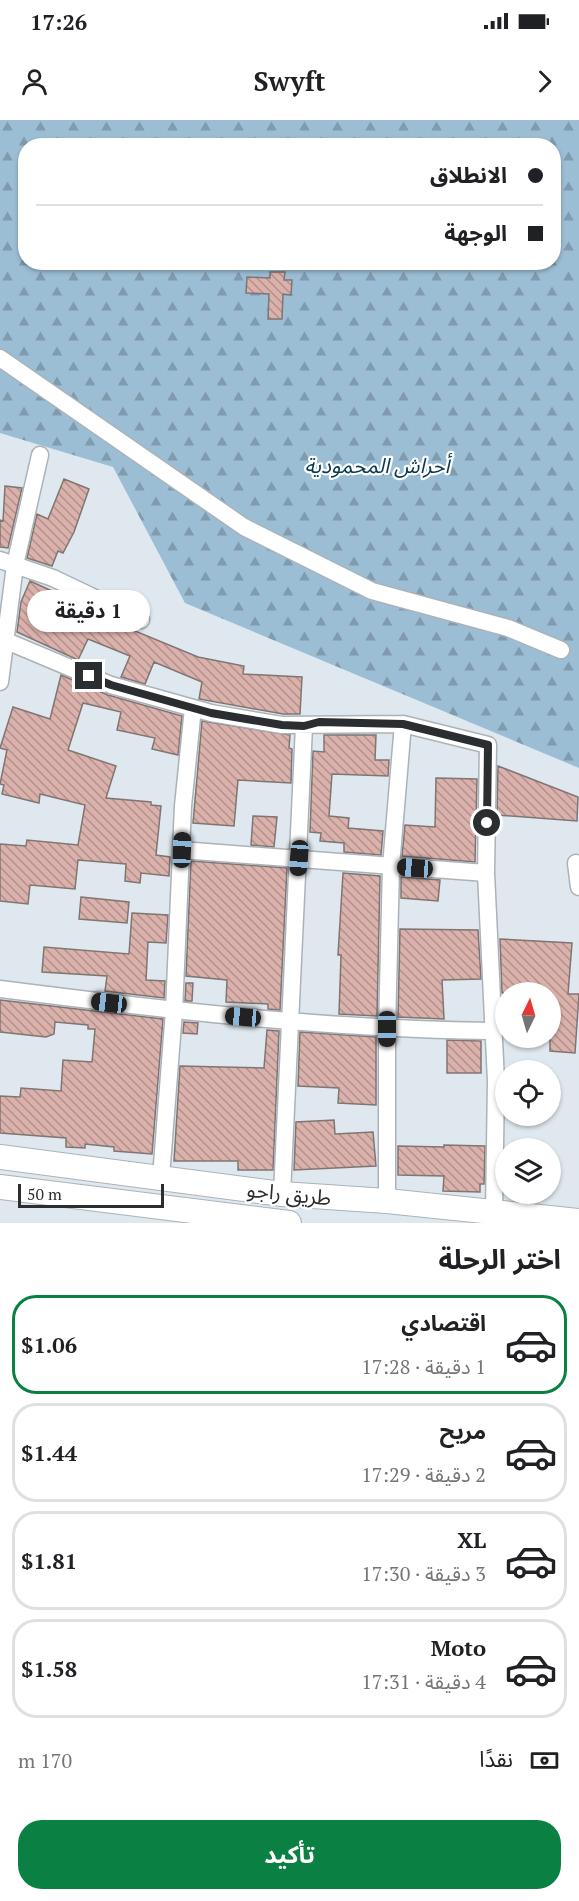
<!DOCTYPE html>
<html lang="ar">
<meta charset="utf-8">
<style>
:root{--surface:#fff;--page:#f2f2f2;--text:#202124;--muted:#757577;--line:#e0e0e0;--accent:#0b8043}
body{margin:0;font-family:"PT Serif","Noto Sans Arabic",serif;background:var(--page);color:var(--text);direction:rtl;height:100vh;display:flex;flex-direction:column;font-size:22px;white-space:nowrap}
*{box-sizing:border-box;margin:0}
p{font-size:20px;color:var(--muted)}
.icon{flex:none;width:33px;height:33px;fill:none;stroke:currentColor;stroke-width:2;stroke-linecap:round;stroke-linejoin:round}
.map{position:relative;height:1103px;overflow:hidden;direction:ltr}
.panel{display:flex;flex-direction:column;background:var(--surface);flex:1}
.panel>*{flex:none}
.top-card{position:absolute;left:18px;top:18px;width:543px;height:132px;border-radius:24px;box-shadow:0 2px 4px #0004;direction:rtl;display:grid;align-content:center;height:132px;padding:0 18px;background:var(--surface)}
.needle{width:39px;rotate:5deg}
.tools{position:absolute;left:495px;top:862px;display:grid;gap:12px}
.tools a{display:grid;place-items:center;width:66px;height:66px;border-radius:50%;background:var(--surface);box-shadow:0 2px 4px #0004;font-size:30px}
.scale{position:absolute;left:18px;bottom:15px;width:146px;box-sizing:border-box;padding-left:6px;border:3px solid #2b2e30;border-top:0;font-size:16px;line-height:21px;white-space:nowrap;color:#2b2e30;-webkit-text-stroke:4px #fff;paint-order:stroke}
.end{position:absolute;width:27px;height:27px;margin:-14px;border:8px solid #2b2e30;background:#fff;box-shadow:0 0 0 3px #fff}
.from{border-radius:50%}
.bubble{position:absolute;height:42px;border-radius:21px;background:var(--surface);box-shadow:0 2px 4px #0004;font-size:20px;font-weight:700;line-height:42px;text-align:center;direction:rtl}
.car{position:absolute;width:18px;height:36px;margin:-18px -9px;border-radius:8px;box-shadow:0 0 4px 2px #0007;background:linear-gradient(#222 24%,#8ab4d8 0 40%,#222 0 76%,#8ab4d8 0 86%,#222 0)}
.top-card b{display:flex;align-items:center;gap:21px;height:57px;font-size:22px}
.top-card b+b{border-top:2px solid var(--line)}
.top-card i{width:15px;height:15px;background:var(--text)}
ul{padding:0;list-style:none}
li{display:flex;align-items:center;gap:18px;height:99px;margin:0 12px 9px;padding:0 6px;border:3px solid var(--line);border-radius:24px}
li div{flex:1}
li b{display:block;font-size:22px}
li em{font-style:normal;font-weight:700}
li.on{border-color:var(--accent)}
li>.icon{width:54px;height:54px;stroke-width:1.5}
h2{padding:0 18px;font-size:27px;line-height:72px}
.pay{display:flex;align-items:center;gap:15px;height:66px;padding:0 18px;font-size:22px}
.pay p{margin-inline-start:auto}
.primary-button{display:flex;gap:12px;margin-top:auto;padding:12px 18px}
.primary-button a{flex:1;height:69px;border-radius:24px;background:var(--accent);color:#fff;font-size:24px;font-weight:700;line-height:69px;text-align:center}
.status{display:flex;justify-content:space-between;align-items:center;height:42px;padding:0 30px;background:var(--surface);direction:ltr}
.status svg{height:16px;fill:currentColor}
header{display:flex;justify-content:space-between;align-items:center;height:78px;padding:0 18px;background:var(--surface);font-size:27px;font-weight:700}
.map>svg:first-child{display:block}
.forest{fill:url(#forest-firs);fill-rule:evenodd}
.building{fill:url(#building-back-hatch);stroke:#7f7573;stroke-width:1.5}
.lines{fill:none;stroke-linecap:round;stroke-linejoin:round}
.minor-casing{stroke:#abb3b9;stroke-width:19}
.secondary-casing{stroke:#abb3b9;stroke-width:26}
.minor{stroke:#fff;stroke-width:16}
.secondary{stroke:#fff;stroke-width:24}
.route{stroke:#2b2e30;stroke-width:8}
.labels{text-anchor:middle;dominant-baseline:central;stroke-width:4.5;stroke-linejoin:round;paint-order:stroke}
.park-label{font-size:21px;font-style:italic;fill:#093850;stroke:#fff}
.street-label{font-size:21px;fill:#2b2e30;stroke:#fff}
</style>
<div class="status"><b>17:26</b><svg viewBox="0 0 49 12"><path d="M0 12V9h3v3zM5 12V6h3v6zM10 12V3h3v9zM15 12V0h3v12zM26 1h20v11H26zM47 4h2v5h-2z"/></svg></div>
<header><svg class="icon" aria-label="forward" viewBox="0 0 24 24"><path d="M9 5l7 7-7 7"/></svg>Swyft<svg class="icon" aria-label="person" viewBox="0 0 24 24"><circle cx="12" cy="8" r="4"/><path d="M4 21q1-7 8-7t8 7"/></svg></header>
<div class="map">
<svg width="579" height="1103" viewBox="0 0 579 1103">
<defs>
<pattern id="forest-firs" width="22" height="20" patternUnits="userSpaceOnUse" patternTransform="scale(1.5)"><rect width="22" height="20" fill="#9bbed5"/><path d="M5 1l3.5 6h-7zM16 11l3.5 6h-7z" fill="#7f9bad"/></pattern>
<pattern id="building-back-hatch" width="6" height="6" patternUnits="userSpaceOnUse" patternTransform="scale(1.5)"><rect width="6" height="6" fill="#dbb1ab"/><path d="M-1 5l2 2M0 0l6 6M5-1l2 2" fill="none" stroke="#b2908c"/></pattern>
</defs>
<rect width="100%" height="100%" fill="#dfe8ee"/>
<path class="forest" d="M 0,0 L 579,0 L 579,648 L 185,483 L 113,347 L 0,313 ZM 26,26 L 554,26 L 554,142 L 26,142 Z"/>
<path class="building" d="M 270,152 L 285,152 L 284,160 L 292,160 L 291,175 L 283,174 L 282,199 L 268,199 L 269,174 L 246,173 L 247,157 L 270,158 Z
M 64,359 L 89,369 L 74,412 L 63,433 L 58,431 L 52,446 L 27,438 L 37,394 L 48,399 Z
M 5,366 L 22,368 L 8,428 L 0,427 L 0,400 L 3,401 Z
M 30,461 L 103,494 L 101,497 L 198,537 L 244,546 L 243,554 L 302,557 L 300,594 L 283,594 L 199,579 L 202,562 L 154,542 L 145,564 L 121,557 L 130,536 L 88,519 L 78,540 L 17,512 L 21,482 Z
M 61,555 L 108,575 L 182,596 L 178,635 L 152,629 L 155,618 L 117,610 L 121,592 L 83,583 L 68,630 L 116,646 L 106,678 L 151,682 L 151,685 L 161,686 L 156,735 L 170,737 L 169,756 L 141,753 L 140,763 L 125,761 L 126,744 L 78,740 L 75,769 L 30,765 L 28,784 L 0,781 L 0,724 L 26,726 L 27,720 L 78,725 L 85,685 L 40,674 L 39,683 L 2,674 L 4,665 L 0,664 L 7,630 L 0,628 L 13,587 L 50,599 Z
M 202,601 L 290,615 L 289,628 L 292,629 L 291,663 L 238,660 L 234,706 L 193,703 Z
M 324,615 L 376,615 L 375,640 L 389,640 L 388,656 L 332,654 L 329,696 L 349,698 L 348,708 L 383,711 L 381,735 L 344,732 L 344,723 L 320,721 L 321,713 L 310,712 L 313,631 L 324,632 Z
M 498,646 L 578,677 L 577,701 L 497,695 Z
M 436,658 L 477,659 L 475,742 L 402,736 L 405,705 L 435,707 Z
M 253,696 L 277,697 L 274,727 L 251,725 Z
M 191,741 L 287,748 L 280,890 L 268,889 L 268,884 L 226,882 L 227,860 L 186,856 Z
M 343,753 L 380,756 L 377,896 L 339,894 L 341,835 L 338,835 Z
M 401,757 L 440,760 L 438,781 L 401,778 Z
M 81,777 L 129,782 L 127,803 L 79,799 Z
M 132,793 L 168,795 L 166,823 L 148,822 L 146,860 L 165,861 L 164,878 L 105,871 L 107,856 L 42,852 L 44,827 L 129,834 Z
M 400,809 L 478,810 L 481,859 L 442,860 L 444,899 L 398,897 Z
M 500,819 L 572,823 L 568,874 L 579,874 L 575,933 L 550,931 L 550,873 L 502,873 Z
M 186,863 L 193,863 L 192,881 L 185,881 Z
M 0,880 L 163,899 L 152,1034 L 114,1031 L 114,1027 L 85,1024 L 85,1028 L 66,1027 L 66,1018 L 0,1013 L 0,976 L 20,977 L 21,968 L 61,971 L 63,940 L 92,942 L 95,909 L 88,909 L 88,905 L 55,902 L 54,914 L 46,917 L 0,912 Z
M 184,902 L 198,903 L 197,914 L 183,913 Z
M 267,910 L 279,911 L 273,1050 L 238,1050 L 238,1041 L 174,1041 L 180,946 L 264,948 Z
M 300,912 L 376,917 L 376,985 L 338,983 L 339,968 L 298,966 Z
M 447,920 L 481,921 L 481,953 L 447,953 Z
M 334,1000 L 335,1014 L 373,1012 L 376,1046 L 294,1050 L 296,1002 Z
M 444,1025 L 485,1026 L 484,1064 L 480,1064 L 480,1072 L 443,1071 L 444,1056 L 398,1055 L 398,1026 L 444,1027 Z"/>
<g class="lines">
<defs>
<path id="minor" d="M 0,238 L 244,407 L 372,471 L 508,508 L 561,530
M 0,440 L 53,458 L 141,500
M 4,520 L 111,565 L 211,593 L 282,605 L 403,604 L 488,625 L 486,753 L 496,961 L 494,1092
M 0,562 L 15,445 L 40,335
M 181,730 L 486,753
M 576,743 L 579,767
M 0,869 C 164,890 326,909 491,911
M 161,1057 L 174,891 L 183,686 L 193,588
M 282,1074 L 304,606
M 387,1081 L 387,909 L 391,746 L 403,604"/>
<path id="secondary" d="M 0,1037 L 282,1074 L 387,1081 L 579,1101
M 0,1067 L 289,1103"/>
</defs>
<use href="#minor" class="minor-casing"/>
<use href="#secondary" class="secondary-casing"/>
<use href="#minor" class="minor"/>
<use href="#secondary" class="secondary"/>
</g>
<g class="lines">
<path class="route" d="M 89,556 L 111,565 L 211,593 L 282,605 L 304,606 L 319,602 L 403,604 L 488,625 L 487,703"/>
</g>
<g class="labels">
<g class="park-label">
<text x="377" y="345">أحراش المحمودية</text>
</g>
<g class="street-label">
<text transform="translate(289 1073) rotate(6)">طريق راجو</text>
</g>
</g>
</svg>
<div class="tools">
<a><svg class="needle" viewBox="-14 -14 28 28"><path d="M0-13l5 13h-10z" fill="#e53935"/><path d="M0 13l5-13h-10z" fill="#757577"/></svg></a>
<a><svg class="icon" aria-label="locate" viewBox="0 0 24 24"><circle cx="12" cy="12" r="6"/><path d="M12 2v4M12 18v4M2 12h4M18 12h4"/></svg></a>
<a><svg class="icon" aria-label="layers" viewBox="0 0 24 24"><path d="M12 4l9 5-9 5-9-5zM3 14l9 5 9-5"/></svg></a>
</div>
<div class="scale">50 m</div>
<i class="end from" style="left:487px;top:703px"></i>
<i class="end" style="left:89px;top:556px"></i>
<div class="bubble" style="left:27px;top:470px;width:123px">1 دقيقة</div>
<i class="car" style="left:182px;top:730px;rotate:2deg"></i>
<i class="car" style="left:299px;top:738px;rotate:184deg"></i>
<i class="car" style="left:415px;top:748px;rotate:274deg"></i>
<i class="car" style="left:109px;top:883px;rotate:277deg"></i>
<i class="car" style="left:243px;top:897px;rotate:275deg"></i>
<i class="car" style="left:387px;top:909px;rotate:180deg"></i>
<div class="top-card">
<b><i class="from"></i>الانطلاق</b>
<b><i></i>الوجهة</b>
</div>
</div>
<section class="panel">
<h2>اختر الرحلة</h2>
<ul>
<li class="on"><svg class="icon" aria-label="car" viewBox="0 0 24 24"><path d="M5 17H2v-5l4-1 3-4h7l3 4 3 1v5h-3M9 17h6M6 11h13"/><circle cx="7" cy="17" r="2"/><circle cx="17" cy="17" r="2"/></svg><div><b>اقتصادي</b><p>1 دقيقة · 17:28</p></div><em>$1.06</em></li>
<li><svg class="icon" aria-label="car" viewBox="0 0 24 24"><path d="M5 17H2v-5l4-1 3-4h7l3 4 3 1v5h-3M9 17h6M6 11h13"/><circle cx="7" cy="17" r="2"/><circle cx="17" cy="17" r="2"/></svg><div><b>مريح</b><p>2 دقيقة · 17:29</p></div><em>$1.44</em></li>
<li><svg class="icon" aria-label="car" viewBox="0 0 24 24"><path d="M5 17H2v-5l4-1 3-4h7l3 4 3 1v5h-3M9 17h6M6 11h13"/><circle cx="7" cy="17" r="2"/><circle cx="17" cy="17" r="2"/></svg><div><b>XL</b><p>3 دقيقة · 17:30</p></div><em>$1.81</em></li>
<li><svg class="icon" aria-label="car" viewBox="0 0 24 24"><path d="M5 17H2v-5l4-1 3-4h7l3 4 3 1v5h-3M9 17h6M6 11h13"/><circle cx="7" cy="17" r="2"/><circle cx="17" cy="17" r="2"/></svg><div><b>Moto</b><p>4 دقيقة · 17:31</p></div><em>$1.58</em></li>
</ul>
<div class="pay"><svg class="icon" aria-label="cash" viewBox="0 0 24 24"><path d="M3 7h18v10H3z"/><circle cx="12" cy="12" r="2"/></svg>نقدًا<p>170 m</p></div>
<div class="primary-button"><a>تأكيد</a></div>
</section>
